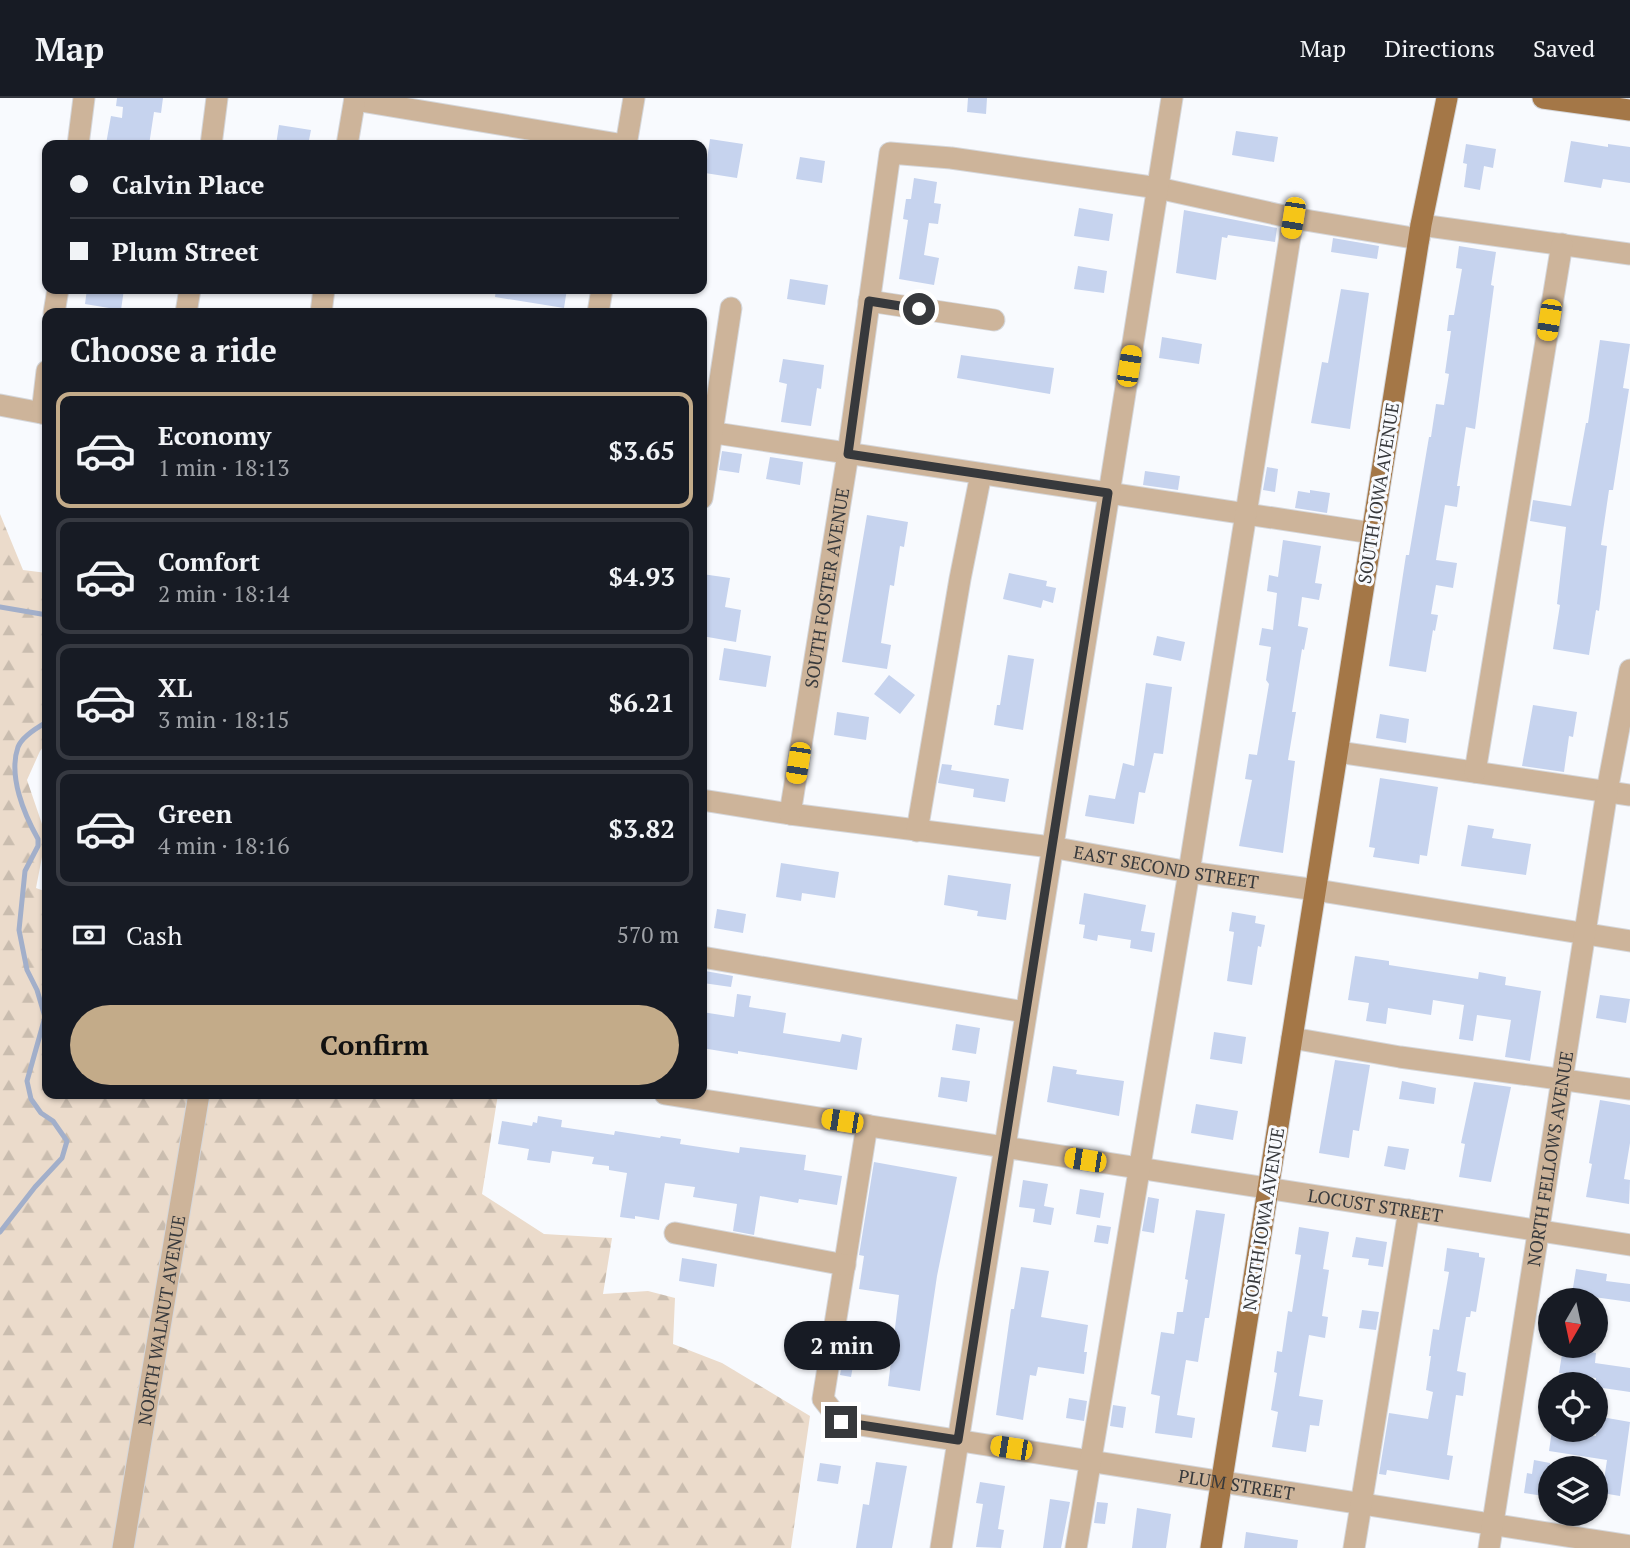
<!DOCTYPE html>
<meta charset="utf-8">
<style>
:root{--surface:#171b24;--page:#242831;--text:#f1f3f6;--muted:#9ea1a6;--line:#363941;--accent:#c3ab89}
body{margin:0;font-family:"PT Serif",serif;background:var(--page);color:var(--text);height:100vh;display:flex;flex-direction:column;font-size:26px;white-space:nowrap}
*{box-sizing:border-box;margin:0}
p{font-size:23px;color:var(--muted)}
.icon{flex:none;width:38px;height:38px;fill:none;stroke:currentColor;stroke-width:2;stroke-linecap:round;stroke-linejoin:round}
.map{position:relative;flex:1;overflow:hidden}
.side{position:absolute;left:42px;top:210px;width:665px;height:791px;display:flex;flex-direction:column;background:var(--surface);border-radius:14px;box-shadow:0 2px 5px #0004}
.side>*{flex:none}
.hud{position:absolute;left:42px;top:42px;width:665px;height:154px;border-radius:14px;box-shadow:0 2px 5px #0004;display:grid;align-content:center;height:154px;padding:0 28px;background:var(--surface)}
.needle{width:46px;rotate:189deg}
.controls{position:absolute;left:1538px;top:1190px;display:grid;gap:14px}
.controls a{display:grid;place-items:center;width:70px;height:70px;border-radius:50%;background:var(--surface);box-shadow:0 2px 5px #0004;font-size:35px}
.end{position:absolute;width:32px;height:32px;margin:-16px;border:9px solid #37393c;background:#fff;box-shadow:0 0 0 4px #fff}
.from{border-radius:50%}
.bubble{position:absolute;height:49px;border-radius:24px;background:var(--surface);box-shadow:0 2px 5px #0004;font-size:23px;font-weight:800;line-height:49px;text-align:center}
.car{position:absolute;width:21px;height:42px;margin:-21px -10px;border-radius:9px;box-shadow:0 0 5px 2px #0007;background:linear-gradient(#f5c518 24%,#345 0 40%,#f5c518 0 76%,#345 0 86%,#f5c518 0)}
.hud b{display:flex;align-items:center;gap:24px;height:66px;font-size:26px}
.hud b+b{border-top:2px solid var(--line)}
.hud i{width:18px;height:18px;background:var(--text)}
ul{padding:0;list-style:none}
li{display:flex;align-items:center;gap:21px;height:116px;margin:0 14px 10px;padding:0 14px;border:4px solid var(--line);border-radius:14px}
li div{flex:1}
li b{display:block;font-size:26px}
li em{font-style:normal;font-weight:800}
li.active{border-color:var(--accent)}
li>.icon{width:63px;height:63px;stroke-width:1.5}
h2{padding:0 28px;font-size:32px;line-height:84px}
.pay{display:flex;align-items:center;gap:18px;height:77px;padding:0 28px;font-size:26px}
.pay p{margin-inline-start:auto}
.primary-button{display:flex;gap:14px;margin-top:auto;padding:14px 28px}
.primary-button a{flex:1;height:80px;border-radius:42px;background:var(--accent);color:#111;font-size:28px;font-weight:800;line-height:80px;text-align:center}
header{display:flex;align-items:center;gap:42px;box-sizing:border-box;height:98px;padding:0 35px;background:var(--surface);border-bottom:2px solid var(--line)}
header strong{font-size:33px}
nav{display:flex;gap:38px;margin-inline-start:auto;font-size:24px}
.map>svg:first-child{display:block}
.forest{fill:url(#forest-firs)}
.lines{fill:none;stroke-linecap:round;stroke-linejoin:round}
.stream{stroke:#a2afca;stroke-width:5}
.building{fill:#c6d3ee}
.minor-casing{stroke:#d5d7db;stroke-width:23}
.major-casing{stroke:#d5d7db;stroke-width:23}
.minor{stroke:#cdb49a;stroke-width:21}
.major{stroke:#a47747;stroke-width:21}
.route{stroke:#37393c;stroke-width:9}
.labels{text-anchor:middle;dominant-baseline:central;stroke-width:6;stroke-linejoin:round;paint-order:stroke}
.street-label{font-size:18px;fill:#37393c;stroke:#f8fafe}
</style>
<header>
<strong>Map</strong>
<nav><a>Map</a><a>Directions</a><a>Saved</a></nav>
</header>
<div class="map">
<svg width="1630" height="1450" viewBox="0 0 1630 1450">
<defs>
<pattern id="forest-firs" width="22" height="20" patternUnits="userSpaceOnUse" patternTransform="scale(1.75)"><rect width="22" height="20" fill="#ebdbcb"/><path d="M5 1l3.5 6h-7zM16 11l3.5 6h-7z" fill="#cabdaf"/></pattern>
</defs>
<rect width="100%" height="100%" fill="#f8fafe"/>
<path class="forest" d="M 0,416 L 23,472 L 47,475 L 47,644 L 40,653 L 27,682 L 43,729 L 42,759 L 36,790 L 47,794 L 47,996 L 498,996 L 482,1096 L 544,1136 L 612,1140 L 603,1196 L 648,1193 L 675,1200 L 673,1246 L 722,1265 L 810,1318 L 791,1450 L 0,1450 Z"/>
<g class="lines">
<path class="stream" d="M 0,509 L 47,517
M 0,1134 L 35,1089 L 62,1060 L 67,1043 L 53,1023 L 41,1015 L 31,1001 L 27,983 L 45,919 L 37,892 L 27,872 L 19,832 L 25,773 L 38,748 L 38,741 C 24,716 8,678 18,649 C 22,639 38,629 47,624"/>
</g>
<path class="building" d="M 117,0 L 163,0 L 161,15 L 154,14 L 149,47 L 106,46 L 111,18 L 122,20 L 123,9 L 116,8 Z
M 968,0 L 987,0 L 986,16 L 967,14 Z
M 279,27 L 311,32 L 308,47 L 276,47 Z
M 1236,33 L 1278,39 L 1274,64 L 1232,57 Z
M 710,41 L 743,46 L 737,80 L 705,75 Z
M 1571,43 L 1608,49 L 1608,46 L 1630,49 L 1630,85 L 1603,81 L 1601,90 L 1564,84 Z
M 1466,46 L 1496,51 L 1493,70 L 1484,68 L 1480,92 L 1464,89 L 1467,66 L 1463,65 Z
M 800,59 L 825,63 L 822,85 L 796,81 Z
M 914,80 L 937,84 L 934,105 L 941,106 L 938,126 L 929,125 L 924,157 L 939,160 L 934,187 L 899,181 L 908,122 L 903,121 L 906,101 L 911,101 Z
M 1079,110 L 1113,116 L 1109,143 L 1074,138 Z
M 1184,112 L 1277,130 L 1275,144 L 1228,137 L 1227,140 L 1222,139 L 1216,182 L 1176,175 Z
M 1333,140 L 1379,148 L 1377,161 L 1331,154 Z
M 1459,148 L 1496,154 L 1491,187 L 1494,188 L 1475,331 L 1466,329 L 1457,388 L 1460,388 L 1457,409 L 1445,407 L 1436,462 L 1457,465 L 1453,490 L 1436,487 L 1431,516 L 1438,517 L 1435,533 L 1433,532 L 1426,574 L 1389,568 L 1406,457 L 1409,457 L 1429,339 L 1431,339 L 1436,306 L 1444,307 L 1449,276 L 1445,275 L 1451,233 L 1447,233 L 1449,217 L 1454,217 L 1462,171 L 1456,170 Z
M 1078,168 L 1107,173 L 1104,195 L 1074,191 Z
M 790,181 L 828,187 L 825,207 L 787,201 Z
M 87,191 L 124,191 L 121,212 L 85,206 Z
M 496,191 L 567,191 L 564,210 L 495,199 Z
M 1341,191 L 1369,195 L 1350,331 L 1311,325 L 1322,264 L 1328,265 Z
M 1162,239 L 1202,246 L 1199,266 L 1159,260 Z
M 1600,242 L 1630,246 L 1623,290 L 1629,291 L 1613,392 L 1609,392 L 1601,447 L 1607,448 L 1599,513 L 1596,512 L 1589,557 L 1553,551 L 1560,507 L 1557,506 L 1566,429 L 1530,423 L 1533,402 L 1571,408 L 1586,325 L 1588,325 Z
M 961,257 L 1054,270 L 1050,296 L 957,280 Z
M 783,261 L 824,267 L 821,291 L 817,290 L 811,328 L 781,324 L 787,286 L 779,284 Z
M 722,353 L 742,356 L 739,375 L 719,372 Z
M 770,359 L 803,364 L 800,387 L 766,381 Z
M 1267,369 L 1278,371 L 1275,394 L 1263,392 Z
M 1145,373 L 1180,378 L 1178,392 L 1143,387 Z
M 1310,392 L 1330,395 L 1327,415 L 1295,410 L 1298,393 L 1310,395 Z
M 867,417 L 908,424 L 904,449 L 900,448 L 894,488 L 890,487 L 881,545 L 891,547 L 887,571 L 842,564 Z
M 1283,442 L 1321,448 L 1315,485 L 1322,486 L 1319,502 L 1302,499 L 1298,528 L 1308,530 L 1304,552 L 1302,551 L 1292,614 L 1296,614 L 1288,662 L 1295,663 L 1283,755 L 1239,748 L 1252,682 L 1245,681 L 1249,656 L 1257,657 L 1269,586 L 1266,582 L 1271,549 L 1259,547 L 1262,530 L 1273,532 L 1277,495 L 1267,493 L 1269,477 L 1278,479 Z
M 1009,475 L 1047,483 L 1046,488 L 1056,490 L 1053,505 L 1043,502 L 1041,510 L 1003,501 Z
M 702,476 L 730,480 L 725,509 L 741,512 L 736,544 L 702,538 L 704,501 L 702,500 Z
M 1157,538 L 1185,544 L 1181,563 L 1153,557 Z
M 724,550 L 771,558 L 766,589 L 719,582 Z
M 1008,557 L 1034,561 L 1023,632 L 994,627 L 997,607 L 1000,607 Z
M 889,577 L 915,597 L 900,616 L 874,596 Z
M 1146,585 L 1172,589 L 1163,656 L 1154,655 L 1145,695 L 1139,694 L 1134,726 L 1085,718 L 1089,697 L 1115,701 L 1123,665 L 1134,668 Z
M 1533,607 L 1577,614 L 1573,639 L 1569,638 L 1564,674 L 1522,668 Z
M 837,614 L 869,619 L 866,642 L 834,637 Z
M 1380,616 L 1409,621 L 1406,645 L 1376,640 Z
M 942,666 L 952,667 L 951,672 L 1009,681 L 1005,704 L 973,699 L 974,691 L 938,685 Z
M 1380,680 L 1438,689 L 1427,758 L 1420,757 L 1419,766 L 1373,759 L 1375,750 L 1369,749 Z
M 1468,727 L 1494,731 L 1492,740 L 1531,746 L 1526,777 L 1461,768 Z
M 781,765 L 839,774 L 835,800 L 802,795 L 801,803 L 776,799 Z
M 948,777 L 1011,786 L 1006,822 L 977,818 L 978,813 L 944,807 Z
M 1084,795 L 1146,807 L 1141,833 L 1155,835 L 1152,854 L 1130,850 L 1131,842 L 1098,837 L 1097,843 L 1083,840 L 1085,827 L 1079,826 Z
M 717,811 L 746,816 L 743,835 L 714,830 Z
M 1232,814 L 1256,818 L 1255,825 L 1265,827 L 1261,849 L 1258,848 L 1252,887 L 1227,883 L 1234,834 L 1229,833 Z
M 1355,858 L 1389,863 L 1389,867 L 1478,881 L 1479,874 L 1506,879 L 1505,887 L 1541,893 L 1530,963 L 1505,959 L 1511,922 L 1477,917 L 1473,943 L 1459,941 L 1464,907 L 1433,902 L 1431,917 L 1388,910 L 1386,926 L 1366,923 L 1369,905 L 1348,902 Z
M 705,873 L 733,878 L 731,889 L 703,885 Z
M 737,896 L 751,898 L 749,909 L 786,915 L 783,935 L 840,944 L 842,936 L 862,940 L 857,972 L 738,953 L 738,956 L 702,950 L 702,914 L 734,919 Z
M 1600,897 L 1630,901 L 1626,925 L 1596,920 Z
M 956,926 L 980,930 L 976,956 L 952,952 Z
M 1214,934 L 1246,939 L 1242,966 L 1210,961 Z
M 1335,962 L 1370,967 L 1359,1033 L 1353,1032 L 1349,1060 L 1319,1055 Z
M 1053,968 L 1077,972 L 1076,976 L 1124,983 L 1119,1018 L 1047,1004 Z
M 941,979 L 970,983 L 967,1004 L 938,999 Z
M 1402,983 L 1436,990 L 1434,1006 L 1399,1001 Z
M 1474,984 L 1511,989 L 1491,1084 L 1459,1079 L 1465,1046 L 1461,1045 Z
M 1600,1002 L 1630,1007 L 1630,1045 L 1624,1081 L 1630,1082 L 1629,1106 L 1586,1099 L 1592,1066 L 1589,1065 Z
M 1196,1006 L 1238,1013 L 1233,1042 L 1191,1035 Z
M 538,1018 L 562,1022 L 561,1029 L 614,1037 L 615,1033 L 660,1040 L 661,1038 L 681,1041 L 680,1046 L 739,1055 L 740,1049 L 806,1057 L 804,1072 L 842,1078 L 837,1107 L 799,1101 L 798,1105 L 760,1098 L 754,1137 L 733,1133 L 737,1106 L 693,1099 L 695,1089 L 665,1085 L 659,1122 L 635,1118 L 635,1121 L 620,1119 L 627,1075 L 609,1072 L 609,1068 L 592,1066 L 594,1059 L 552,1053 L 550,1065 L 527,1062 L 529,1051 L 498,1046 L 502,1023 L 532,1028 L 533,1024 L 537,1025 Z
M 1388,1048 L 1409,1051 L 1405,1072 L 1384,1068 Z
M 874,1064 L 957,1079 L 937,1178 L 920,1293 L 888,1288 L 899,1197 L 859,1191 L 864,1158 L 859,1157 Z
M 1023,1082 L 1048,1086 L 1044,1108 L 1054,1110 L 1051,1127 L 1033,1124 L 1035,1111 L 1019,1109 Z
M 1080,1091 L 1104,1095 L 1100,1120 L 1076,1116 Z
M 1148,1099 L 1159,1101 L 1154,1135 L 1142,1133 Z
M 1196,1112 L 1225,1116 L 1209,1220 L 1205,1220 L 1198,1264 L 1186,1262 L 1177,1317 L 1195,1320 L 1192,1340 L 1155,1335 L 1160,1298 L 1151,1296 L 1161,1234 L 1174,1236 L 1177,1214 L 1183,1214 L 1188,1182 L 1185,1181 Z
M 1097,1127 L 1111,1129 L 1108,1146 L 1094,1144 Z
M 1299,1129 L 1329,1134 L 1323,1171 L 1329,1172 L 1322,1218 L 1328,1219 L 1325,1240 L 1309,1237 L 1299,1298 L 1323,1302 L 1319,1328 L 1310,1327 L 1306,1354 L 1272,1349 L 1278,1314 L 1271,1312 L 1277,1275 L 1274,1274 L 1277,1253 L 1282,1254 L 1288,1213 L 1292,1214 L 1301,1157 L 1295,1156 Z
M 1356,1139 L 1387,1144 L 1383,1169 L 1368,1167 L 1369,1161 L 1352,1159 Z
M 1447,1150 L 1479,1155 L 1479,1159 L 1485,1160 L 1476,1214 L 1471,1213 L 1470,1219 L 1466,1219 L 1457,1273 L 1466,1275 L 1463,1298 L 1456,1297 L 1447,1357 L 1453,1358 L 1449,1382 L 1387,1372 L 1386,1377 L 1379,1376 L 1389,1315 L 1428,1321 L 1433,1294 L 1426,1292 L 1431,1258 L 1429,1258 L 1433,1231 L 1439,1232 L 1449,1174 L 1444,1173 Z
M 682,1160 L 717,1166 L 714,1189 L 679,1183 Z
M 1021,1169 L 1049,1173 L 1041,1219 L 1088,1227 L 1084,1254 L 1087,1254 L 1084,1276 L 1038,1269 L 1036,1278 L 1030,1277 L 1023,1322 L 996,1317 L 1011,1211 L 1014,1211 Z
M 1576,1171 L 1607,1176 L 1606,1183 L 1630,1186 L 1630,1204 L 1572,1196 Z
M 1362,1212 L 1379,1214 L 1376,1232 L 1359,1230 Z
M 1563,1250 L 1596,1255 L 1595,1265 L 1630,1270 L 1630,1294 L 1596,1289 L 1596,1280 L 1559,1275 Z
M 843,1260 L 854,1262 L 851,1279 L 840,1277 Z
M 1069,1300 L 1087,1303 L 1084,1323 L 1066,1320 Z
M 1113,1307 L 1126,1309 L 1123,1330 L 1110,1328 Z
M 1596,1318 L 1630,1324 L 1620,1398 L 1602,1395 L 1607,1362 L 1549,1353 L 1552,1332 L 1596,1338 Z
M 1534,1362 L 1550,1365 L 1550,1399 L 1524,1395 L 1527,1375 L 1532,1376 Z
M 876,1364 L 907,1368 L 892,1450 L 856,1450 L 863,1406 L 869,1407 Z
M 820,1365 L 841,1368 L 838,1386 L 817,1383 Z
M 980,1384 L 1005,1388 L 998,1431 L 1004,1432 L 1001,1450 L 976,1449 L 983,1406 L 976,1405 Z
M 1050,1401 L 1070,1404 L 1061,1450 L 1043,1450 Z
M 1097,1404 L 1108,1405 L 1105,1426 L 1094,1425 Z
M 1137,1410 L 1171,1416 L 1166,1450 L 1132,1450 Z
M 1246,1434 L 1298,1442 L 1297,1450 L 1244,1450 Z"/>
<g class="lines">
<defs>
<g id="minor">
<path d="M 355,2 L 624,47"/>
<path d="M 78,47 L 84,0"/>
<path d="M 211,47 L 217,0"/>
<path d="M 347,47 L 355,0"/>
<path d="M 626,47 L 634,0"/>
<path d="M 1421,127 L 1630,156"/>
<path d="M 869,203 L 994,222"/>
<path d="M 54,215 L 58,191"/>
<path d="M 186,215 L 190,191"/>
<path d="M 321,215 L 324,191"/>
<path d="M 598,215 L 602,191"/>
<path d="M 0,307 L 47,316"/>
<path d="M 42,315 L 47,273"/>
<path d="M 702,333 L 1372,435"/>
<path d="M 702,400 L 731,210"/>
<path d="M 1338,654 L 1630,697"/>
<path d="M 1475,674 L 1562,146"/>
<path id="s1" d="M 702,702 L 790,716 L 1051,749 L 1189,774 L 1316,792 L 1630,843"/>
<path id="s2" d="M 790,716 L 848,356 L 890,55 L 951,60 L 1158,90 L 1293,120 L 1419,141"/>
<path d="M 917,733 L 960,481 L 981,376"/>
<path d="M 702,859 L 1025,914"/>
<path d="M 1292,940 L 1400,959 L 1630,991"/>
<path id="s3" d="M 665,996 L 1630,1147"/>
<path id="s4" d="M 867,1027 L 823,1301 L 841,1324 L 1630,1448"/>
<path d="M 675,1135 L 845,1167"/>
<path id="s5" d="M 123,1450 L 199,996"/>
<path d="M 941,1450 L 1172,0"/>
<path d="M 1076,1450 L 1189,774 L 1293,120"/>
<path d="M 1354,1450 L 1409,1112"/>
<path id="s6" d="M 1489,1450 L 1607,693 L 1630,572"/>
</g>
<path id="major" d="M 1543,0 L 1630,12
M 1211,1450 L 1421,127 L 1447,0"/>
</defs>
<use href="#minor" class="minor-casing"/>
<use href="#major" class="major-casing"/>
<use href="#minor" class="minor"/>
<use href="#major" class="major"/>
</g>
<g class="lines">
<path class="route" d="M 841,1324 L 958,1342 L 1108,395 L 848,356 L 869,203 L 919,211"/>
</g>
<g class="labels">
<g class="street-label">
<text transform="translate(1378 395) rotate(-81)">SOUTH IOWA AVENUE</text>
<text stroke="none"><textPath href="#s2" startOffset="229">SOUTH FOSTER AVENUE</textPath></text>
<text stroke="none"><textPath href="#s1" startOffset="469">EAST SECOND STREET</textPath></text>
<text stroke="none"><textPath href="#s6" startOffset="394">NORTH FELLOWS AVENUE</textPath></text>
<text stroke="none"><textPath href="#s3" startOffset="719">LOCUST STREET</textPath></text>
<text transform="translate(1263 1121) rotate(-81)">NORTH IOWA AVENUE</text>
<text stroke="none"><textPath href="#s5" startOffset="231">NORTH WALNUT AVENUE</textPath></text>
<text stroke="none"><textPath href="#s4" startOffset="707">PLUM STREET</textPath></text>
</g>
</g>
</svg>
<div class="controls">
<a><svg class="needle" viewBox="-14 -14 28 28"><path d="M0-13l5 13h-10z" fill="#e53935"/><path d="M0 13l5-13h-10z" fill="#9ea1a6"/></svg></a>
<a><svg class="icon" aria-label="locate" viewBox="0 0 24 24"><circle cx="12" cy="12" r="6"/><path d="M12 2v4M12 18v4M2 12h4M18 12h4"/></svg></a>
<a><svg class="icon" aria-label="layers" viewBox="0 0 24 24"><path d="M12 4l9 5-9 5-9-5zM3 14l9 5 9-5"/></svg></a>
</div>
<i class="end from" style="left:919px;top:211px"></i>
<i class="end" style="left:841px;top:1324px"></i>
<div class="bubble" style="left:784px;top:1223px;width:116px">2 min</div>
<i class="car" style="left:1293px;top:120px;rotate:189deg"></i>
<i class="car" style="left:1549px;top:222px;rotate:189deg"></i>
<i class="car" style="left:1129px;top:268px;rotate:9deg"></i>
<i class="car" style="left:798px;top:665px;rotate:189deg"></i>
<i class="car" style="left:842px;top:1023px;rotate:279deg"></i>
<i class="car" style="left:1085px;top:1062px;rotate:279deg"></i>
<i class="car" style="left:1011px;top:1350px;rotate:279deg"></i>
<div class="hud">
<b><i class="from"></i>Calvin Place</b>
<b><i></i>Plum Street</b>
</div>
<section class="side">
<h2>Choose a ride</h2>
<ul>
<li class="active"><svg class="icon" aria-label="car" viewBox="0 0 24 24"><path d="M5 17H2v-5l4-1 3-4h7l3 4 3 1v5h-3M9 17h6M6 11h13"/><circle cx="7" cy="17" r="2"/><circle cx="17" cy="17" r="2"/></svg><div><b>Economy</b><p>1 min · 18:13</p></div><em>$3.65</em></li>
<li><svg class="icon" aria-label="car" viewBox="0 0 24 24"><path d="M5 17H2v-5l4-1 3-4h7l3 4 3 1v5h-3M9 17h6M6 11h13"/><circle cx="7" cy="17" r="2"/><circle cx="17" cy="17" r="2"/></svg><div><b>Comfort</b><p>2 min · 18:14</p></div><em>$4.93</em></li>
<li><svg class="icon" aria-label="car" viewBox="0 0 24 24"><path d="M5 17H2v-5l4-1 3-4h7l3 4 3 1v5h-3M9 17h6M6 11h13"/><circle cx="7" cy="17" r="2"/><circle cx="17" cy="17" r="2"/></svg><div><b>XL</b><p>3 min · 18:15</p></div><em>$6.21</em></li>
<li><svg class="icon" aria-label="car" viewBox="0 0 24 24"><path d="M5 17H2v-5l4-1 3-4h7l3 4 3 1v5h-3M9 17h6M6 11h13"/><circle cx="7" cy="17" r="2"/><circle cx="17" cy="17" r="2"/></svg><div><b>Green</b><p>4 min · 18:16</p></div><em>$3.82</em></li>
</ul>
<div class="pay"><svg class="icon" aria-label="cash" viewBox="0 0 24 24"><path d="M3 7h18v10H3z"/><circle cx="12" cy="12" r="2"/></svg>Cash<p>570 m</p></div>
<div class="primary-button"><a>Confirm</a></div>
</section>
</div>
